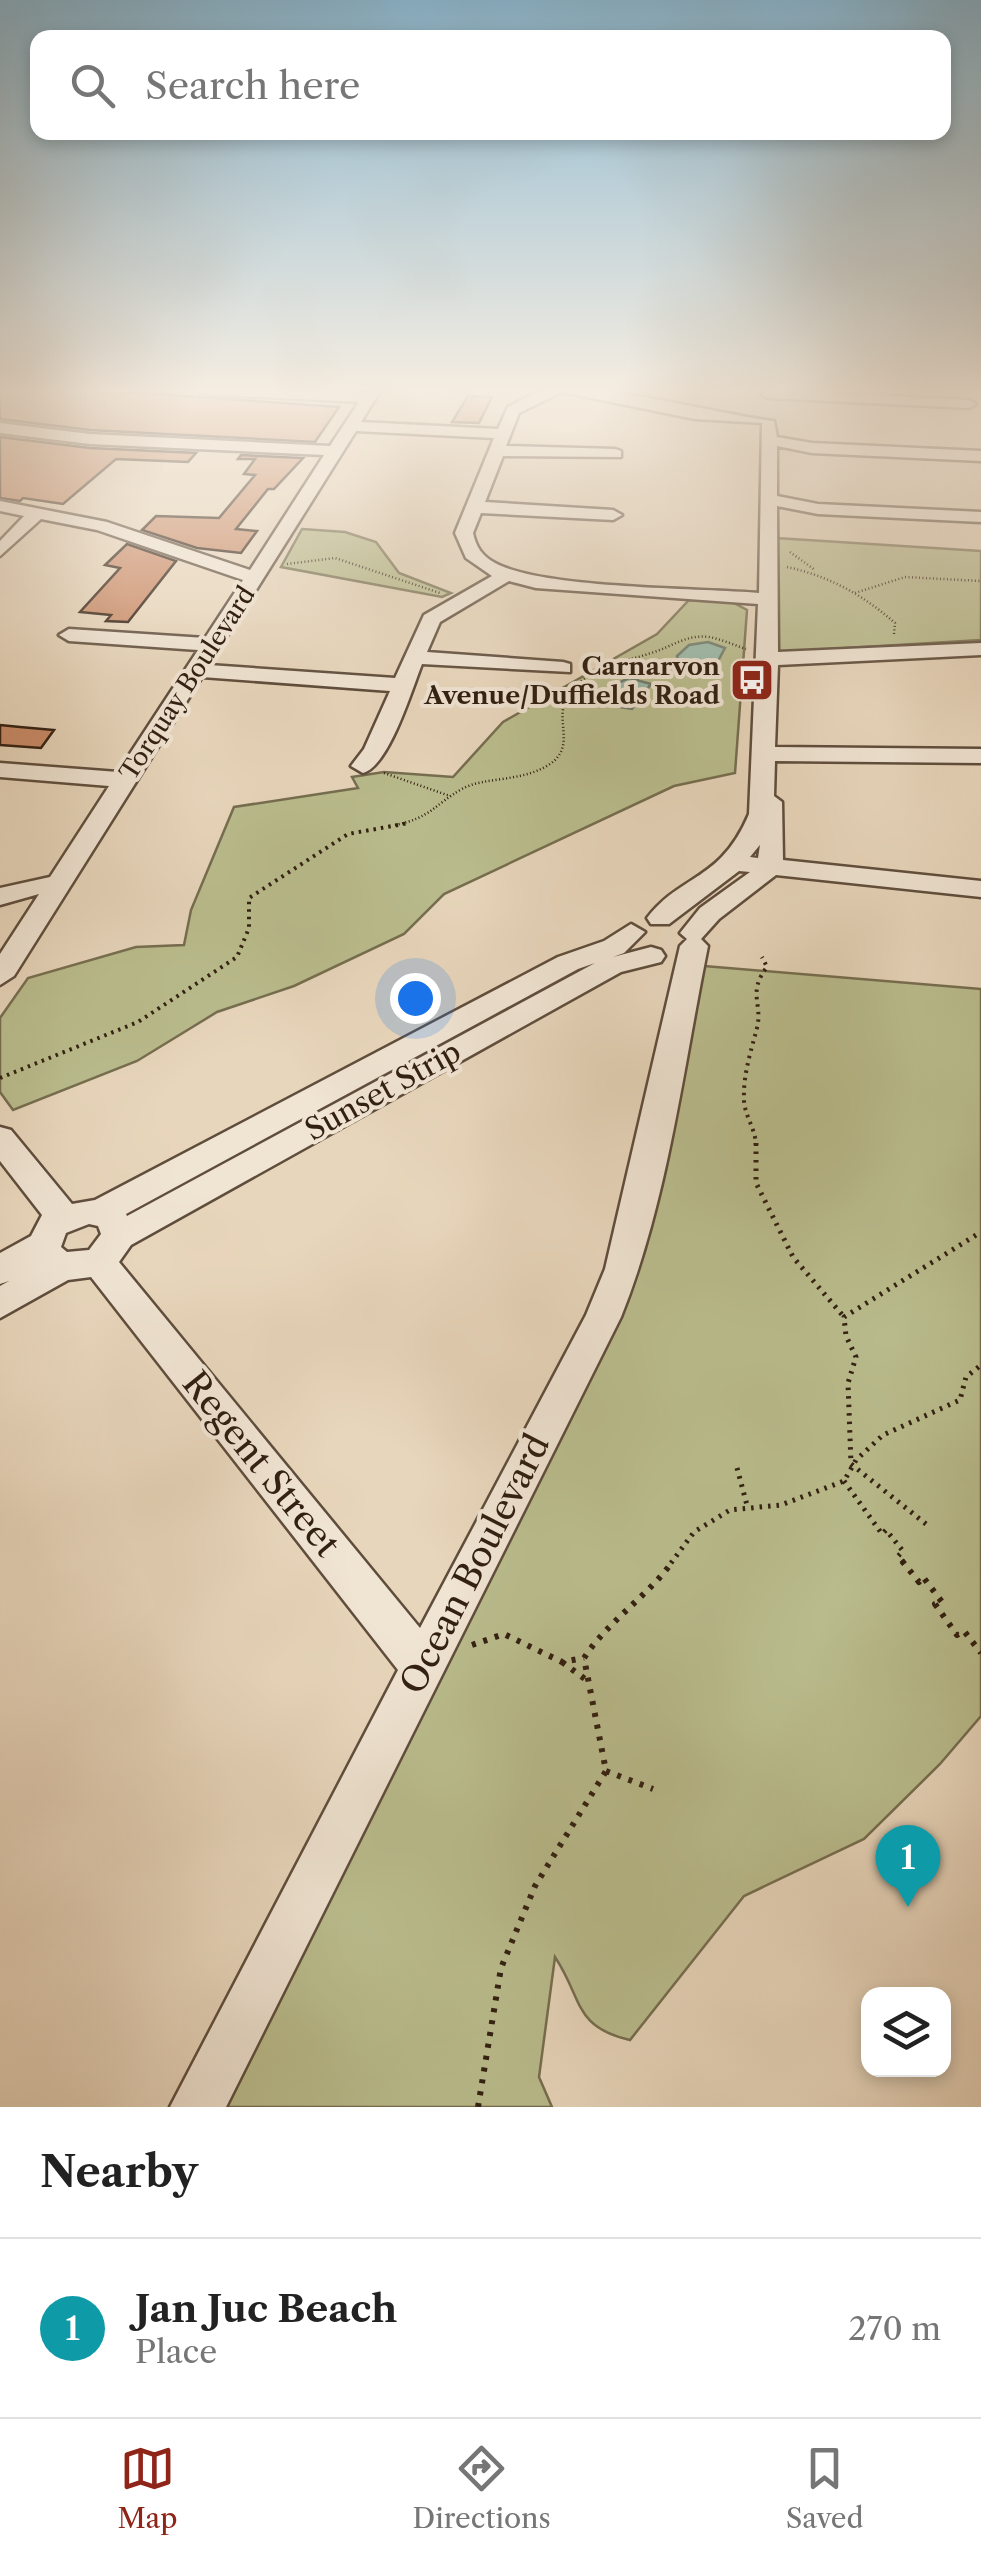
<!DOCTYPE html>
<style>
:root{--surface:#fff;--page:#f6f6f6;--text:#222;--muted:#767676;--line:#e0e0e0;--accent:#8f2418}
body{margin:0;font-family:"Libre Caslon Text",serif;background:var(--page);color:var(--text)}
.controls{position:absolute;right:30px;bottom:30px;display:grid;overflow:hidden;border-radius:20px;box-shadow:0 5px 15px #0003}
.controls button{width:90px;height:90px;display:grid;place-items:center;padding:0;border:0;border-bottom:2px solid var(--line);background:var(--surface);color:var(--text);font:50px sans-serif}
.you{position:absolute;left:415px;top:998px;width:35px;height:35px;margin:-25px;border:8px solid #fff;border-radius:50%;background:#1a73e8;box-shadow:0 0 0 15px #1a73e833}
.badge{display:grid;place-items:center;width:65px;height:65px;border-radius:50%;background:var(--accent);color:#fff;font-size:32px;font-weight:700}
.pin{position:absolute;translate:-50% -82px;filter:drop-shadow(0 2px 5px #0008)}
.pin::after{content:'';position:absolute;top:52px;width:35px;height:30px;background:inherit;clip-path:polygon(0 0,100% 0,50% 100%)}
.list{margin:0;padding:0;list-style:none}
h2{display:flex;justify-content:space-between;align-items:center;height:130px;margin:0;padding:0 40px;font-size:42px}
h2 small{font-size:32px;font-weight:400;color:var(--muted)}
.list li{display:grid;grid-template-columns:65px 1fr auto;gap:30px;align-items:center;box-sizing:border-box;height:180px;padding:0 40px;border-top:2px solid var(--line)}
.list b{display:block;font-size:38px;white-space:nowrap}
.list p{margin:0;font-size:32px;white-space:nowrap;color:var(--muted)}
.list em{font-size:32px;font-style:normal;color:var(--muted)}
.icon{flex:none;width:55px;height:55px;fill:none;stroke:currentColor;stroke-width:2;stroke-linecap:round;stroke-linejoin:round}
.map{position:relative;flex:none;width:981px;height:2107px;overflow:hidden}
.search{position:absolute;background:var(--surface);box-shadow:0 5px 15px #0003;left:30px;right:30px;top:30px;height:110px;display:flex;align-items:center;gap:25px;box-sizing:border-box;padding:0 35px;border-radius:20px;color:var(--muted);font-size:38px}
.sheet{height:310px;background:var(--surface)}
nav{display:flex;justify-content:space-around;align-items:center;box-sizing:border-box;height:140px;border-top:2px solid var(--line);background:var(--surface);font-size:28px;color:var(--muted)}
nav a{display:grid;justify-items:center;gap:5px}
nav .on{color:var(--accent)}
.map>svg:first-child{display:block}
.green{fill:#babd8e;stroke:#766e50;stroke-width:2.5}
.water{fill:#98baab;stroke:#6f7c6d;stroke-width:2.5}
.building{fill:#ca8b68;stroke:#311f11;stroke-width:2.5}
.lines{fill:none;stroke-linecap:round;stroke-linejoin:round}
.minor-casing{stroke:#5f4d3c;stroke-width:5}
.path-far3{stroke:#311f11;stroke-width:2.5;stroke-dasharray:1 2.5;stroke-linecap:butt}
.path-far2{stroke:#311f11;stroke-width:4;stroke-dasharray:2.5 5;stroke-linecap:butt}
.path-far1{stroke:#311f11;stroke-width:5;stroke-dasharray:2.5 6;stroke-linecap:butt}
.path{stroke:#311f11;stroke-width:6;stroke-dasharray:4 8;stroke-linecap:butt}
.minor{fill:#f0e4d3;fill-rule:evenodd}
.labels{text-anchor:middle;stroke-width:8;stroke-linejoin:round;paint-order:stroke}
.far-poi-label{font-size:25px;font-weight:bold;fill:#311f11;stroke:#f0e4d3;text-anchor:end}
.far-street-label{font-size:25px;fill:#311f11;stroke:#f0e4d3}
.street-label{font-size:30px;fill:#311f11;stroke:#f0e4d3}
.near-street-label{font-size:35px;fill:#311f11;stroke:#f0e4d3}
</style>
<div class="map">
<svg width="981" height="2107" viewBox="0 0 981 2107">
<rect width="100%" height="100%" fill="#e8d6bc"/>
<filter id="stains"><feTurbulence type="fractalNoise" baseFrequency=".002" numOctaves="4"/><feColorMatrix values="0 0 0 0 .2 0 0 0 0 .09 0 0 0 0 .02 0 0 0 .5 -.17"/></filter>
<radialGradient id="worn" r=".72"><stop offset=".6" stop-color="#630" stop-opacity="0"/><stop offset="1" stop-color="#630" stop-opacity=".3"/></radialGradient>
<path class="green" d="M302,529L345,532L376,542L399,573L451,593L442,597L281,567Z
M776,538L981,551V640L779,652Z
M689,600L732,602L747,610L735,773L674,786L444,894L404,934L294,986L217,1012L137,1061L13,1110L0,1092V1018L28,978L136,947L184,945L191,910L234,807L358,788L352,777L384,772L453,777L503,722L657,634Z
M692,965L981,989V1716L940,1764L864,1839L744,1896L630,2040C573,2027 583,1999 555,1957L539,2077L552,2107H197L603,1317Z"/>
<path class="water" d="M708,642L725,648L718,661L698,669L678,660L677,656L689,645Z
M629,678L651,684L632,709L601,704L618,683Z"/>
<path class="building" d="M0,390L144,393L339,407L315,442L90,430L0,419Z
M468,396L492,397L479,423L452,422Z
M0,437L90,448L196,453L188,462L116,459L63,504L23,498L20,501L0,498Z
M241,455L303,458L274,489H268L236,529L257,531L241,553L197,548L142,530L156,516L219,518L255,475L244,474L255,459H238Z
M127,544L176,561L128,622L106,621L111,615L80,612L120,568L105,565Z
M0,725L20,727L54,730L41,748L0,745Z"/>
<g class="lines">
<defs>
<path id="minor" d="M197,390L365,393L381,390L361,422L498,429L508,407C519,402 532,393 544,390C589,379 725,416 774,421L777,437L812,443L981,451V461L812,453L777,446V496L818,504L981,512V522L818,514L777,506L778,652L981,643V655L778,665L775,747L981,749V763L775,761L774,796L782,802L783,860L981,881V897L776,875L719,919L701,939L708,946C683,1069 668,1200 621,1317L226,2107H170L398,1670L91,1277L68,1280L0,1318V1286L9,1281L0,1284V1253L31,1236L42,1215L0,1161V1127L11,1130L72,1204L95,1200L558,957L604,941L631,924L645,932L624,953L613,957L651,947L661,950L665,956L661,962L621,972L131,1245L119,1262L420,1628L586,1315L605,1269L680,946L687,939L680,933L700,908L750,872L739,871L669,924H651L647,918C682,873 720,882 749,814L758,604L536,588L509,581L440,622L427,652L563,662L570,664V672L422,664C412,689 389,766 363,773L351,766L364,749L390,691L202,677L14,976L0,985V954L39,894L0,905V888L50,877L109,786L0,777V763L118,772L198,650L69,641L59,635L69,629L205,638L243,580L97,530L41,519L0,556V541L24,516L0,511V501L107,522L250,570L324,455L90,444L0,433V423L90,434L330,446L359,402L204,394ZM562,392L695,419L762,423L759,593C697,588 543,589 495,563C482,556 476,547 473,533L481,513L613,520L622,515L613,510L485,502L503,456L621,457V451L615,449L506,446L519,413ZM356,431L494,438L455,533L466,558L492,576L424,615L395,678L209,665ZM760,845L758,858L750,857L759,846ZM595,963L127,1216L126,1214L578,969ZM89,1224L98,1226L101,1234L89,1250L67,1252L61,1247L66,1233Z
M771,390L969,400L976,404L969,408L768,398L761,394Z"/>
</defs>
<use href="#minor" class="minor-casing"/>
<path class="path-far3" d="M790,552L815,570
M287,564L335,558L440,593
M787,567C829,576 863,595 895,623L894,634
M855,593L905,577L981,581
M384,773L450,796
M395,825C431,818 435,804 462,789C485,776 521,783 550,764C576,746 555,721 566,700C584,667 619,664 651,653C672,647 686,634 709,637C721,639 734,645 746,649"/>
<path class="path-far2" d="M0,1078L138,1022L237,957L249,928V898L348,834L409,823
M756,1146C756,1129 744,1115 744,1099C743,1075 751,1051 757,1028C763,1004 747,993 767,967L762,957"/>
<path class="path-far1" d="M756,1143V1183L793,1257L844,1317
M737,1468L747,1505
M844,1481L882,1534L886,1530L903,1551L898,1556L904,1563
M926,1524L851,1464L848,1383L856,1357L846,1336L844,1317L981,1232
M671,1563L694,1532L730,1510L781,1505L844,1481L856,1460L883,1435L960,1400L966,1377L981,1365"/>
<path class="path" d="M902,1561L919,1582L923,1577L942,1602L935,1604L957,1635L964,1631L981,1653
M472,1645L504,1634L562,1662L584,1658
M562,1662L585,1679
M606,1771L653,1789
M478,2107L501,1968L535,1886L606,1771L584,1658C608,1621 647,1597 673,1561"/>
<use href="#minor" class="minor"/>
</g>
<linearGradient id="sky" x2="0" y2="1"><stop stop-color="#88b6d0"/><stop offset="0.57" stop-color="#f5ede1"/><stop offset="1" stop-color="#f5ede1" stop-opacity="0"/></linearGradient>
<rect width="981" height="685" fill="url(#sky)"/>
<defs>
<symbol id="bus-square" viewBox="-11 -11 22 22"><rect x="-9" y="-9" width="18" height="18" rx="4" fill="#8f2418" stroke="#f0e4d3"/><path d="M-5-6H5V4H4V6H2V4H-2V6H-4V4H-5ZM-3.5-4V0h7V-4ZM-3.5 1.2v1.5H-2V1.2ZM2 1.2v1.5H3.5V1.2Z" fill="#fff"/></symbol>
</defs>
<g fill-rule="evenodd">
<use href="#bus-square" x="727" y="655" width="50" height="50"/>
</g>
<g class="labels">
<g class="far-poi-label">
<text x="720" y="675">Carnarvon<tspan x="720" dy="29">Avenue/Duffields Road</tspan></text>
</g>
<g class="far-street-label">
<text transform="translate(187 683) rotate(-57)" y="9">Torquay Boulevard</text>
</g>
<g class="street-label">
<text transform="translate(383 1091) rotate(-29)" y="10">Sunset Strip</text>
</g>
<g class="near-street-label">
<text transform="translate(261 1464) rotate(51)" y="12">Regent Street</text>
<text transform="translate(475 1564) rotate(-63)" y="12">Ocean Boulevard</text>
</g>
</g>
<rect width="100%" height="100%" filter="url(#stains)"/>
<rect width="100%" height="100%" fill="url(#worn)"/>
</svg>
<div class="controls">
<button><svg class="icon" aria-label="layers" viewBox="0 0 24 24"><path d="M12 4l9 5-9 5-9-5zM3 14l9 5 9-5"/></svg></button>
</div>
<div class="you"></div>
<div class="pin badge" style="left:908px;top:1907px;background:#0f9aa8">1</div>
<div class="search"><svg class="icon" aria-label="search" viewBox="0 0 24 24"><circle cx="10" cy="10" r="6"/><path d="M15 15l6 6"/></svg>Search here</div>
</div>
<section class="sheet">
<h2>Nearby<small></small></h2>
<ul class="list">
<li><span class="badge" style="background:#0f9aa8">1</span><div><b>Jan Juc Beach</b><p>Place</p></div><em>270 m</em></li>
</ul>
</section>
<nav>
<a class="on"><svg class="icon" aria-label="map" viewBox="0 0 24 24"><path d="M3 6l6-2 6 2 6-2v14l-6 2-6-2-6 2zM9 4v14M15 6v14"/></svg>Map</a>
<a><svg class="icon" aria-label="directions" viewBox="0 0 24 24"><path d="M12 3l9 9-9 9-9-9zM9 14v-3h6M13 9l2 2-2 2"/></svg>Directions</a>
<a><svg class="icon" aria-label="saved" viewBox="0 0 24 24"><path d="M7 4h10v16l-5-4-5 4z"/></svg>Saved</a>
</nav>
